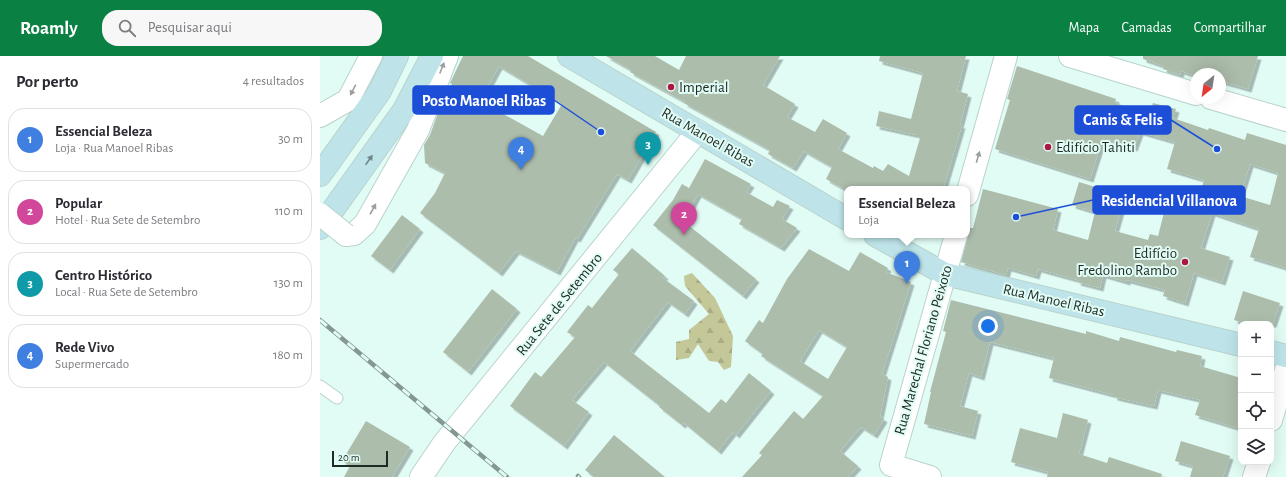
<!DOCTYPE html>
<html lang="pt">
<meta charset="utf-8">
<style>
:root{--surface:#fff;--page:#f7f7f7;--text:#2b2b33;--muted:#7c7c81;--line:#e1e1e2;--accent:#0b8043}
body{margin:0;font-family:"Alegreya Sans",sans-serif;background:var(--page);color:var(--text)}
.controls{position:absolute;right:12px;bottom:12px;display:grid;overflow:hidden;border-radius:8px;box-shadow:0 4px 16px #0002}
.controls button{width:36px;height:36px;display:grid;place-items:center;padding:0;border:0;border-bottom:1px solid var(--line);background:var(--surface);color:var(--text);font:20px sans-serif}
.compass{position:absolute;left:870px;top:12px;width:36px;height:36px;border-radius:50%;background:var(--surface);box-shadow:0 4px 16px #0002;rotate:210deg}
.scale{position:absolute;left:12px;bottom:10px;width:56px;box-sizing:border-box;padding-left:4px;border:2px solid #1f2926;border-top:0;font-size:11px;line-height:14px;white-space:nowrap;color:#1f2926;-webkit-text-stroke:3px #e1fcf4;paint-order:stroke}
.you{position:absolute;left:668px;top:270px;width:14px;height:14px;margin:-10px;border:3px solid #fff;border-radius:50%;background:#1a73e8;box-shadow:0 0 0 6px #1a73e833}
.badge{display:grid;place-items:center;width:26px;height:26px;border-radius:50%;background:var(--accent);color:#fff;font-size:13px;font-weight:700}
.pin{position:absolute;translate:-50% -33px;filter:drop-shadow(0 1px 2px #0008)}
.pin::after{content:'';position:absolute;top:21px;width:14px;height:12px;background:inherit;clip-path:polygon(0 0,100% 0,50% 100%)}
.popup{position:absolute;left:524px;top:130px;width:126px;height:52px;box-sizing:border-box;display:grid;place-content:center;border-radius:8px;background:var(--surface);filter:drop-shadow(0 1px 3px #0005);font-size:13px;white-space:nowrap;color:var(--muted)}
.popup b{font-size:15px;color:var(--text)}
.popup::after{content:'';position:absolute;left:50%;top:100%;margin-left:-8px;border:8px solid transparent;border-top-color:var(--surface)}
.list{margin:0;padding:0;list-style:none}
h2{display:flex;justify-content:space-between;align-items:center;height:52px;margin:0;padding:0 16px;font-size:17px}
h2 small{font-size:13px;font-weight:400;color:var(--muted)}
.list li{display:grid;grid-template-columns:26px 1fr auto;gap:12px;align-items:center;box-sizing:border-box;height:64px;margin:0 8px 8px;padding:0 8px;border:1px solid var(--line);border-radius:16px}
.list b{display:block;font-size:15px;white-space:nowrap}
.list p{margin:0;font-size:13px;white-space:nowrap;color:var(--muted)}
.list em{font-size:13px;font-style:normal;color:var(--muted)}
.icon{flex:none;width:22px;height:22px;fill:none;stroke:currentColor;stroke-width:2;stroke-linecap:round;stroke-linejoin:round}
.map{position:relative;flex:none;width:966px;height:421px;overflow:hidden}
header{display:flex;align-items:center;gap:24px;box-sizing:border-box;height:56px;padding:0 20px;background:var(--accent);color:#fff}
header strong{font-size:19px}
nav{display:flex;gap:22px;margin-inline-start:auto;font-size:14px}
.search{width:280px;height:36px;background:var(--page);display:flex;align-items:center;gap:10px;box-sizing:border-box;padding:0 14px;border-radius:16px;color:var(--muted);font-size:15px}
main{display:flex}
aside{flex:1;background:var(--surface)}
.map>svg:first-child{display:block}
.forest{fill:url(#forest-firs)}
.building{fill:#adbdac;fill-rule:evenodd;filter:url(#shadow)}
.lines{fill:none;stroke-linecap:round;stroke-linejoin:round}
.lane-casing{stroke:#b9d3cc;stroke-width:13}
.street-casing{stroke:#b9d3cc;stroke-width:24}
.secondary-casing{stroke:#b9d3cc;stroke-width:24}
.lane{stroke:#fff;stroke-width:11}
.street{stroke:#fff;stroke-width:22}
.secondary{stroke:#bee4e9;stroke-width:22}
.rail-casing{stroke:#849792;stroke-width:4.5}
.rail{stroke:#e1fcf4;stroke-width:3;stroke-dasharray:9;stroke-linecap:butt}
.street-bridge-casing{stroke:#b9d3cc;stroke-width:24;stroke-linecap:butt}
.street-bridge{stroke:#fff;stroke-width:22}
.oneway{fill:#9a9f9d}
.oneway2{fill:#6e8688}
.poi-dot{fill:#ac1742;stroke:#e1fcf4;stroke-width:1.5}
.labels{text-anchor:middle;stroke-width:4;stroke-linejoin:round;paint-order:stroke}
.poi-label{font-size:15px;fill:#1f2926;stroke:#e1fcf4;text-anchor:start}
.street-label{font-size:15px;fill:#1f2926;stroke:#e1fcf4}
.leader{fill:none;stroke:#1d4ed8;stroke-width:1.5}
.callout-dot{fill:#1d4ed8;stroke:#e1fcf4;stroke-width:1.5}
.callout{fill:#1d4ed8;stroke:#1d4ed8;stroke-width:1.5}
.callout-label{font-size:16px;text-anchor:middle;font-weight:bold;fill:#fff}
</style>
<header>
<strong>Roamly</strong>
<div class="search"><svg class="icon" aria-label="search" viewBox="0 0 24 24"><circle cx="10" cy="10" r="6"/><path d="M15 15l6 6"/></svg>Pesquisar aqui</div>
<nav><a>Mapa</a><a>Camadas</a><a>Compartilhar</a></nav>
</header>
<main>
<aside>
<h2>Por perto<small>4 resultados</small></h2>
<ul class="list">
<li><span class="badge" style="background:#3f7fe0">1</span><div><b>Essencial Beleza</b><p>Loja · Rua Manoel Ribas</p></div><em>30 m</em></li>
<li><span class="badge" style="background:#d1479c">2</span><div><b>Popular</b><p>Hotel · Rua Sete de Setembro</p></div><em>110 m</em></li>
<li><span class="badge" style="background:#0f9aa8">3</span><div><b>Centro Histórico</b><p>Local · Rua Sete de Setembro</p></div><em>130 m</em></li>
<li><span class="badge" style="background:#3f7fe0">4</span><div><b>Rede Vivo</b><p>Supermercado</p></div><em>180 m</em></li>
</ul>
</aside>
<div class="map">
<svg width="966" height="421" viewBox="0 0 966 421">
<defs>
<pattern id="forest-firs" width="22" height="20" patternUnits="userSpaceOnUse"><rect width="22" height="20" fill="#c4c798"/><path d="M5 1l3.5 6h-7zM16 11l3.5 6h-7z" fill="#a8ab83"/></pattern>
<filter id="shadow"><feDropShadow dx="3.5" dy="3.5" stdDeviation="0" flood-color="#0004"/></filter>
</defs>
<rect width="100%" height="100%" fill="#e1fcf4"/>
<path class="forest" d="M372,217L395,242L413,280L411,311L404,314L398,306L389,305L378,288L369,302L356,304V286L369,283V274L389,258L365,230L364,220Z"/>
<path class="building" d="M143,0H208L336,76L308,124L297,118L257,183L255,182L237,216L196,195L179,217L100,157L115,137L125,117L105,107L104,89L110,79L122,46L132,28L130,27ZM179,10L242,48L223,80L160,45Z
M286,0H335L359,14L366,0H460L443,29L475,48L467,61L495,76L503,63L527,77L518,93L553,112L554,110L563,115L568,108L589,120L600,82L597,81V79L556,70L559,55L591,63L603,17L559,5L560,0H646L637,35L648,38L640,69H642L623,133H524L506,123L512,111L484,95L473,112L448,98L450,94L364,47L365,46L310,16L311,14Z
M823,0H938L928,33L900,25V18H876V20L861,15L860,19L843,13L844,10L823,3Z
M697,10L796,43L795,47L830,58L833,47L856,53L853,62L888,74L889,72L925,84L927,77L966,89V212L930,201L939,173L892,157L881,192L910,201L902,226L874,217L865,247L843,240L845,234L807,224V226L783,219L780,232L757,226L758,224L718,213L716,220L688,212L686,219L641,206L650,172H653L663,133L738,153L733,174L768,184L775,156L752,149L759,126L805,140L795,175L828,184L830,178L838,180L847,145L876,153L884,124L847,113L855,86L820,76L814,92L783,82L770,123L675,93L690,44L687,43ZM930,108L958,117L950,149L920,140Z
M385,103L431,128L426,136L453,151L457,144L470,150L462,163L477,172L461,192L419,168L422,163L378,138L363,165L436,223L423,240L333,169L353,144L362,128L369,132Z
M82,159L100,173L70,214L51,200Z
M312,192L345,220L343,222L374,245L365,258L348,246L310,295L389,357L401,343L406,347L429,317L451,335L416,379L413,376L398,395L364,367L362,369L339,351L340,350L284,306L252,344L269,356L244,390L190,350L215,316L221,321L255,281L247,276L268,249L272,252L299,218L293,214Z
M489,193L529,215L540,196L568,212L566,216L591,226L562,318L568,321L560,360L564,363L554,379L541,371L520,395L538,410L528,421H422L442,399L439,397L474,355L483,363L503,340L441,300L443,298L425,285L439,264L443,267L467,223ZM499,274L527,291L508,323L480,305Z
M172,233L197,253L148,316L123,296Z
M923,235L960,247L953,268H926L914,264Z
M631,244L766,278V275L799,285L800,281L856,296L857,294L882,300L880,310L921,322V373L875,359L880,344L838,334L834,350L794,341V339L729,322L734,302L670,286L661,321L649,317L640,350L658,355L652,380L604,368L611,336H610L626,276L623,275Z
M743,357L768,364L759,398L787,407L789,401L842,418L841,421H727L728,416L691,406L700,372L737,382Z
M46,365L90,391L72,421H24L30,410L22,405Z
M294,379L345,421H274L265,414Z
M861,385L910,400L903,421H870L873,410L855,405Z"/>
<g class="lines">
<defs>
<path id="lane" d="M0,330L17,342"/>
<path id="street" d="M750,0L876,38
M891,42L966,64
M0,60L28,44L51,0
M647,139L686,0
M26,179L34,178L45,168L98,74L127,0
M951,364L966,314
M101,421L124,387L378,75
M610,421L571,409L636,179
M934,421L939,406"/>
<path id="secondary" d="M249,0L527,163
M0,119L60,35L77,0
M0,172L84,54L112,0
M555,179L625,218L921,289
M951,296L966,300"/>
</defs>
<use href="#lane" class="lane-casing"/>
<use href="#street" class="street-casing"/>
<use href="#secondary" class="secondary-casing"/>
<use href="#lane" class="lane"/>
<use href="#street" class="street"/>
<use href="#secondary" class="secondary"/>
<defs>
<path id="rail" d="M0,264L187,421
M258,420L259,421"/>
</defs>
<use href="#rail" class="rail-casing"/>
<use href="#rail" class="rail"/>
<defs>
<path id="street-bridge" d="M0,158L26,179"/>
</defs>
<use href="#street-bridge" class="street-bridge-casing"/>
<use href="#street-bridge" class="street-bridge"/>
</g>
<defs><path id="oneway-solid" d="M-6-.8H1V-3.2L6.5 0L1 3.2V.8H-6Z"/></defs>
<g class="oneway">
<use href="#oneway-solid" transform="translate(122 12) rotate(-68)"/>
<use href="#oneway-solid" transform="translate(33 34) rotate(118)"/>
<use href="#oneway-solid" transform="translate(658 101) rotate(-74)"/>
<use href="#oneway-solid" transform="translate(53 153) rotate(-61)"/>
</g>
<use class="oneway2" href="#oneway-solid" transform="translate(49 104) rotate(-55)"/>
<g class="poi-dot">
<circle cx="351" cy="31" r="4"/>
<circle cx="728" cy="91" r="4"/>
<circle cx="865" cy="206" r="4"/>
</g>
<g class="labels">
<g class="poi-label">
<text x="359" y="36">Imperial</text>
<text x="736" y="96">Edifício Tahiti</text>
<text x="857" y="202" text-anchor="end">Edifício<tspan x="857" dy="17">Fredolino Rambo</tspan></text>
</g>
<g class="street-label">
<text transform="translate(388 81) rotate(30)" y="5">Rua Manoel Ribas</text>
<text transform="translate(734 244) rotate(13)" y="5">Rua Manoel Ribas</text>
<text transform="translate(239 248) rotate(-51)" y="5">Rua Sete de Setembro</text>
<text transform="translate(603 294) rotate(-74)" y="5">Rua Marechal Floriano Peixoto</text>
</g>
</g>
<path class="leader" d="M281 76L234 44M897 93L851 64M696 161L773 144"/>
<g class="callout-dot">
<circle cx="281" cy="76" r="4"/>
<circle cx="897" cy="93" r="4"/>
<circle cx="696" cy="161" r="4"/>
</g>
<g class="callout">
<rect x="93" y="30" width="141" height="28" rx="4"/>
<rect x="755" y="50" width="96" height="28" rx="4"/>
<rect x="773" y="130" width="152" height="28" rx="4"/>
</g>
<g class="callout-label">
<text x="164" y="50">Posto Manoel Ribas</text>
<text x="803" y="69">Canis &amp; Felis</text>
<text x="849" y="150">Residencial Villanova</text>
</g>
</svg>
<div class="controls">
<button>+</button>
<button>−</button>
<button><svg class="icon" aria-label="locate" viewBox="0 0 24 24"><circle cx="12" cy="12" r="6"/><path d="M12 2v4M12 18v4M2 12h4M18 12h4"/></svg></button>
<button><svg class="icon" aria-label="layers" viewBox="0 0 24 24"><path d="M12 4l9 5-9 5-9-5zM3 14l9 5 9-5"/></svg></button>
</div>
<svg class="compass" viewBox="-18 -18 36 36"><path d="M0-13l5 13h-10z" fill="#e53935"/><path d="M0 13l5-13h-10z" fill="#7c7c81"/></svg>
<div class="scale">20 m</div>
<div class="you"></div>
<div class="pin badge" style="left:587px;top:228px;background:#3f7fe0">1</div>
<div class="popup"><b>Essencial Beleza</b>Loja</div>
<div class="pin badge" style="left:364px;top:179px;background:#d1479c">2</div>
<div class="pin badge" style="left:328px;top:109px;background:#0f9aa8">3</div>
<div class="pin badge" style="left:201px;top:114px;background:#3f7fe0">4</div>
</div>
</main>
